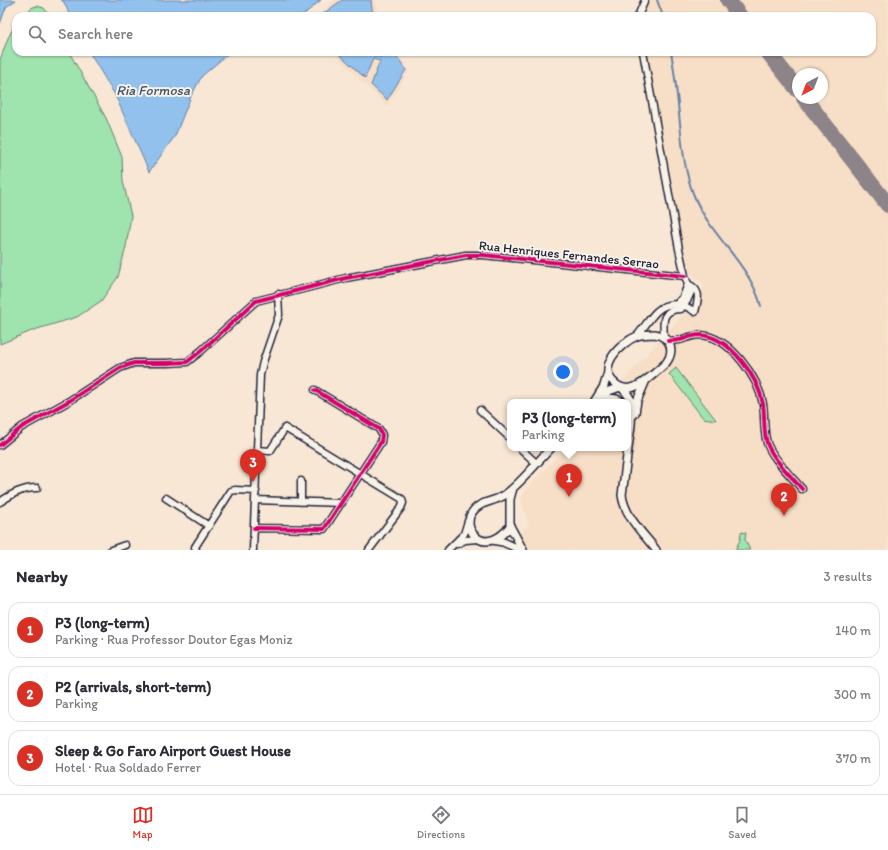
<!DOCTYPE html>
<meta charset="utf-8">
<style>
:root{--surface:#fff;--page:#f2f2f3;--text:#2b2b33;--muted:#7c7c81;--line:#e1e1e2;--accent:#d93025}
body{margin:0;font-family:Itim,sans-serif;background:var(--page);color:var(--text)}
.compass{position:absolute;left:792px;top:68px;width:36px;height:36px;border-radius:50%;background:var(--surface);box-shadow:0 1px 3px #0004;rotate:222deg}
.you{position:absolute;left:563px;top:372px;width:14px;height:14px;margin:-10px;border:3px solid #fff;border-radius:50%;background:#1a73e8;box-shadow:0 0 0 6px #1a73e833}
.badge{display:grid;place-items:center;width:26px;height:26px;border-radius:50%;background:var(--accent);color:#fff;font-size:13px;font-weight:700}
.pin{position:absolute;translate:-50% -33px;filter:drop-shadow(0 1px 2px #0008)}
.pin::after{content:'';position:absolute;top:21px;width:14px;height:12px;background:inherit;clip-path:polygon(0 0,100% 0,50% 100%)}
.popup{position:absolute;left:507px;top:399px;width:124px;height:52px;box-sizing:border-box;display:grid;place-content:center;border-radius:8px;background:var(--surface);filter:drop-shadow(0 1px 3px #0005);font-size:13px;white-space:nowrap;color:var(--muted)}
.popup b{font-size:15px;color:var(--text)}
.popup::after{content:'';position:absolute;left:50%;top:100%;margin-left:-8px;border:8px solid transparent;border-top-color:var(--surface)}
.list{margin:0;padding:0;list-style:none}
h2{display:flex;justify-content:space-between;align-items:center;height:52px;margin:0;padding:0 16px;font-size:17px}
h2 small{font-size:13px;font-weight:400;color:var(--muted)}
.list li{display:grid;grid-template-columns:26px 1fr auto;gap:12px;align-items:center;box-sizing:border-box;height:56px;margin:0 8px 8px;padding:0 8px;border:1px solid var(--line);border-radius:12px}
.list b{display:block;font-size:15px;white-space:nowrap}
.list p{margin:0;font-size:13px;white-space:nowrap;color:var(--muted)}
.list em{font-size:13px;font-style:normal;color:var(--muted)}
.icon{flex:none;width:22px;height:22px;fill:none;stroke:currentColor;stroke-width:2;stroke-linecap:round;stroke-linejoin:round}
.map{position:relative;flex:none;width:888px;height:550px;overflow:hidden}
.search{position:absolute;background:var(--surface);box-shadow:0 1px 3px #0004;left:12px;right:12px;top:12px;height:44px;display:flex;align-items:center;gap:10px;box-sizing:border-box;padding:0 14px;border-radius:12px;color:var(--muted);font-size:15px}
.sheet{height:244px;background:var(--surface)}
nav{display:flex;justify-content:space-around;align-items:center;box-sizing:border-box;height:56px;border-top:1px solid var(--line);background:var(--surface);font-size:11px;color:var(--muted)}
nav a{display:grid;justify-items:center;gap:2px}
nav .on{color:var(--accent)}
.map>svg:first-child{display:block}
.built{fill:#f7dec6;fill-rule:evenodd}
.green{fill:#9fe3ae;stroke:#608274}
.water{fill:#92c1ed;stroke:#6581a6}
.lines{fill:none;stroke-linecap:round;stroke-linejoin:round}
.stream{stroke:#6581a6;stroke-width:2}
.taxiway{stroke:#8c8488;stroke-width:16}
.minor-casing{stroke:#22223b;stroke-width:9}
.tertiary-casing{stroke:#22223b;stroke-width:10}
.minor{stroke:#f7f3e8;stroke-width:6}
.tertiary{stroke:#f7f3e8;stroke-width:7}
.cycleway-casing{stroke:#f7f3e8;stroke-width:6}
.cycleway{stroke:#d6006c;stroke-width:4}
.labels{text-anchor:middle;stroke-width:4;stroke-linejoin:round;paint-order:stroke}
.street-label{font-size:13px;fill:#22223b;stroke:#f7f3e8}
.water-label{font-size:14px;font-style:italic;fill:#445270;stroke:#f7f3e8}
</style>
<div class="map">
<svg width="888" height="550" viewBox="0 0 888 550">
<rect width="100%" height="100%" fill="#f7e7d4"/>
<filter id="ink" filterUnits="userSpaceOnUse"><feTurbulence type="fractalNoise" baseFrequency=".025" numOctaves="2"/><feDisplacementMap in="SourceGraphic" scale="8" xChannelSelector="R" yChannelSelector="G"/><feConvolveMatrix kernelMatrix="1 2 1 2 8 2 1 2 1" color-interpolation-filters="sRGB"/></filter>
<g filter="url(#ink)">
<path class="built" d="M335,0H375L380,16H316Z
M647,0H888V550H507L505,547L529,525L521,499L526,490L565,448H628V402H604L700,296V292L705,285L689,272L681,249L645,52H872V16H642ZM798,74H822V98H798Z
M333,52H397L409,71L387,106Z"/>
<path class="green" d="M37,6L44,8L49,16H22L33,7Z
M16,23V52H69L106,118L122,157L123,181L131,216L126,247L118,277L101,301L77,317L34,330L0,344V60L8,38Z
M676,368L716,420L703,418L669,374Z
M741,532L746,533L745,540L750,550H735L740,540Z"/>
<path class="water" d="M0,0H16L6,7L0,24Z
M61,0H321L302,16H70L64,2Z
M342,0H371L373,16H320Z
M89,52H230L202,76L191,96L175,136L149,172L115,95Z
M337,52H375L374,56L381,57L382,52H394L406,70L387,100L371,85L380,61L373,59L365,78Z"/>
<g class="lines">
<path class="stream" d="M657,0L663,16
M671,52C676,79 678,106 681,133C683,155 686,178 695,198C712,238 750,264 761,306"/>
<path class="taxiway" d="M728,0L740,16
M768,52L798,90
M804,98L888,205"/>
<defs>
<path id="minor" d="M638,16L645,0
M643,52L679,249L685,276L691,292L687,301L681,309C661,309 663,322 664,337
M677,304L683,297L688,284
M637,336C643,329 651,316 657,311C668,301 684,303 695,312C698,299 702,291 688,284
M668,341C673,340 679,341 683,339C689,337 694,335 701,335C730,337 758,377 763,404C765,417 763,430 767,443C771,457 792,477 802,489
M480,410L510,438
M0,445L22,427L69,401L120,368L134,363H167L187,362L201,351L256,301L346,278L466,255H483L685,276
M520,448L536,463
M258,450L270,451L285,428L402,499L403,503L401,508L369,550
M166,498L209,526
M255,500L342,503
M0,502C12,494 22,488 37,488
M301,502V481
M254,528L324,529L381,442L382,435L379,429L315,390
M457,544L465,540L478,539
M111,550L125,545
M196,550L195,547L231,491L235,490L256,491
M253,550L260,375L263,362L279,315L278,294
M448,550L464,534L468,521"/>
<path id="tertiary" d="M655,334C671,337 675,351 666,363C657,371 642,386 631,388C626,389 621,388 617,385C594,369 620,343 637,336C643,334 649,334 655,334Z
M622,388L628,395L631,400L632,406L631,425L622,495C625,517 643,533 656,550
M598,399L609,391L620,387
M594,402L604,386L608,372
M601,402C608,398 615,397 622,402
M635,413L637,401L646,380
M513,488L510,499V526C502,537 486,548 474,535C471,532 470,529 469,525C469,521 469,519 470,516C477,501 491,503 503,496C520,485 536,463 551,448
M510,526L523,550
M492,540L503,542L521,550"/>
</defs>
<use href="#minor" class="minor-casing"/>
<use href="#tertiary" class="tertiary-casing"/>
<use href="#minor" class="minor"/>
<use href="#tertiary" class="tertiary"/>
<defs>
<path id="cycleway" d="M668,341C673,340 679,341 683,339C689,337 694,335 701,335C730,337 758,377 763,404C765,417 763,430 767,443C771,457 792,477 802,489
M0,445L22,427L69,401L120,368L134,363H167L187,362L201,351L256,301L346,278L466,255H483L685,276
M254,528L324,529L381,442L382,435L379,429L315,390"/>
</defs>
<use href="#cycleway" class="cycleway-casing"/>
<use href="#cycleway" class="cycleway"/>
</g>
</g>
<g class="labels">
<g class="street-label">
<text transform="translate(569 254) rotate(6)" y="5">Rua Henriques Fernandes Serrao</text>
</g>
<g class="water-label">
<text x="153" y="95">Ria Formosa</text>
</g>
</g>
</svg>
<svg class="compass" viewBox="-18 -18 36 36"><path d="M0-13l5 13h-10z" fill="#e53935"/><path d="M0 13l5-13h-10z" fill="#7c7c81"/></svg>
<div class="you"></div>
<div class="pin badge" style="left:569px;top:497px">1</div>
<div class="popup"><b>P3 (long-term)</b>Parking</div>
<div class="pin badge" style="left:784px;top:516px">2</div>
<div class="pin badge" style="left:253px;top:482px">3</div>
<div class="search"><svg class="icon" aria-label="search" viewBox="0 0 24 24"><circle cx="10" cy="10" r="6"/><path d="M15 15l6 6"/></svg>Search here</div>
</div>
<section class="sheet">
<h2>Nearby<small>3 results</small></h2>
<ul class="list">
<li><span class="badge">1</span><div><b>P3 (long-term)</b><p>Parking · Rua Professor Doutor Egas Moniz</p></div><em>140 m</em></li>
<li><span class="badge">2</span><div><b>P2 (arrivals, short-term)</b><p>Parking</p></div><em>300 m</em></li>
<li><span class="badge">3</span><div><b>Sleep &amp; Go Faro Airport Guest House</b><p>Hotel · Rua Soldado Ferrer</p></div><em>370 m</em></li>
</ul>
</section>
<nav>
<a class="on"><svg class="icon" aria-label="map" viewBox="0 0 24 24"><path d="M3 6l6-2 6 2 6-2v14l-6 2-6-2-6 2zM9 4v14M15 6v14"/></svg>Map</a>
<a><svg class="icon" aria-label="directions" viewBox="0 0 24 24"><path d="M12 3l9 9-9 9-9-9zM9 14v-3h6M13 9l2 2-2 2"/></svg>Directions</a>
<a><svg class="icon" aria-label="saved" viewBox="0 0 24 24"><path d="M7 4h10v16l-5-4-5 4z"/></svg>Saved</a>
</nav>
